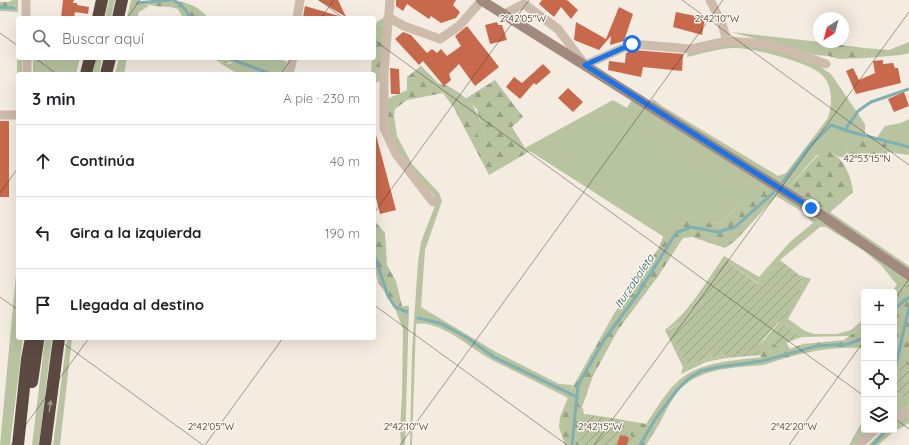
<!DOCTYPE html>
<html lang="es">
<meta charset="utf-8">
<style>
:root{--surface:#fff;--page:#f6f6f6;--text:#202124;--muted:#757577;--line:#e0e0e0}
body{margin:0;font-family:Quicksand,sans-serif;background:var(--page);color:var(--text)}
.controls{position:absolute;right:12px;bottom:12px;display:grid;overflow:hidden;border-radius:4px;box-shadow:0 4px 16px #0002}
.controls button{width:36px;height:36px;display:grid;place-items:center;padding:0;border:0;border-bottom:1px solid var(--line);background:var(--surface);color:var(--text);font:20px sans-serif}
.compass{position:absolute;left:813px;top:12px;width:36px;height:36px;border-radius:50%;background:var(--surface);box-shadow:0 4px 16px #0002;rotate:216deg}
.stop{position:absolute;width:12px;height:12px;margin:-9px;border:3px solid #1a73e8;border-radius:50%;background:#fff}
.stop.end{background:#1a73e8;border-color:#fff;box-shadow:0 1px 4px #0008}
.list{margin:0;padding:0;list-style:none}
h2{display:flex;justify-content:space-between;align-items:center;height:52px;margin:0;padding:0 16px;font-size:17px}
h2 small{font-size:13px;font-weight:400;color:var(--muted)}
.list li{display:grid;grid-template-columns:26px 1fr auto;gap:12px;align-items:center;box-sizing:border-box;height:72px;padding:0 16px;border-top:1px solid var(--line)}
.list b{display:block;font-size:15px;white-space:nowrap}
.list em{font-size:13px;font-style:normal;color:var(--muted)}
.icon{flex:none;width:22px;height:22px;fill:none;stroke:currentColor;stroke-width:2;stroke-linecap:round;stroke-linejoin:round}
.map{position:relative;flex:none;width:909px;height:445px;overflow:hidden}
.search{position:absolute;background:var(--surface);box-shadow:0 4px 16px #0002;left:16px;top:16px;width:360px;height:44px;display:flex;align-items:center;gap:10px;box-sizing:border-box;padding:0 14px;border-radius:4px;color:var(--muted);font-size:15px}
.panel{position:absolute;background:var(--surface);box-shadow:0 4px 16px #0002;left:16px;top:72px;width:360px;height:268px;border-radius:4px}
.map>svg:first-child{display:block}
.grass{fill:#b8c4a0}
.forest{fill:url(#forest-firs)}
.garden{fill:url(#garden-furrows)}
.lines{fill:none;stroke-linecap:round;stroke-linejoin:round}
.stream{stroke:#7fb0b2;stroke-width:3}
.building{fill:#c8694b}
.street{stroke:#cdbbac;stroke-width:9}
.secondary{stroke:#a18a7d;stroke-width:10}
.highway{stroke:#5c4a42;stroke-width:12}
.oneway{fill:#9c8e87}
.route{stroke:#1a73e8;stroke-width:5}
.ticks{fill:none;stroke:#3b302b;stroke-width:1;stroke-opacity:0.45}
.labels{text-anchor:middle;stroke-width:3;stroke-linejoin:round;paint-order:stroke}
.water-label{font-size:11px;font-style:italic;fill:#1f5a5e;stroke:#fbf5ee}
.ticks-label{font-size:10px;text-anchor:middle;fill:#3b302b;stroke:#fbf5ee;stroke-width:3;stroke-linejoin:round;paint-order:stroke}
</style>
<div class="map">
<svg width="909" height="445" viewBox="0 0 909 445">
<defs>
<pattern id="forest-firs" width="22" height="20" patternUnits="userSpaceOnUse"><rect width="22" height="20" fill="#b8c4a0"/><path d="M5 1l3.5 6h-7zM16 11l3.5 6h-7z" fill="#97a083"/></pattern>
<pattern id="garden-furrows" width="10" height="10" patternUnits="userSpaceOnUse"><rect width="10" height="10" fill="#b8c4a0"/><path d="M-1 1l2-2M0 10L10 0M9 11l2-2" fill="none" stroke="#97a083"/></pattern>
</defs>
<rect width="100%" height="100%" fill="#f4ebe1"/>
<path class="grass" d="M109,0H115L111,18H105Z
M131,0H138L149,6L139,12L137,18H127Z
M385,17L384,36L374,34L377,22Z
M18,32V58H22V74H18V109H16Z
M731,32L828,43V56L815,55Z
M909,42V53L901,55L866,58L864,48L889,50Z
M729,44L768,48L816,64L831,74L865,124V139L855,136L845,146L849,157H840L829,151L817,155L787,189L651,102L653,99L662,106L778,176L786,173L828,118C832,104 833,89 824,77C814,63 753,48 735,48C719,48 702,54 687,57L688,52Z
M33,58H80L76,74H33Z
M96,58H102L99,74H93Z
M119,58H127L124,74H115Z
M235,58H279L287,62L284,74H238L218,62L230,64L236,60Z
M448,86C475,101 479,113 486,141H482L458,107L454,108L443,93Z
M613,100L627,108L632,100L770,185L760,187L720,223L714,224L671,219L664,237L525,148Z
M909,119V155L888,152L886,141L875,140L885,126L901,123Z
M397,136L412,164L439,193L442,201L425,250L421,307L496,352L559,384L573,385L568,398C542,384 516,372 490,359C470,348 440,320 416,324L412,445H410L412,350L418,262L421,242L436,203L434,195L415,175L391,140Z
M780,192L909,279V285L898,289V304L894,306V292H891L897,285L881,265L864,251L826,227H820L780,260L759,284L725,260L683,321L668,330L688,366L705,359L725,355L726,358L706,362L681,374L683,367L665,330C690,311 706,282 724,256L759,277L790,242L813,223L801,211L776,196Z
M830,212L909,266V270L828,214Z
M18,253V338H23L10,445H0Z
M799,275L811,279L788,319L805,331L814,334H837L851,330L864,319L860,328L849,336L802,337L786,325L780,327L771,343L765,339L779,322L803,284Z
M394,306H409L405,445H401L400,428L402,395L403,329Z
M45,338H52L39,445H32Z
M67,338H72L60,445H53Z
M762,357L764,365C734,368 697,367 676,394C669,403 664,416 658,426L646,424C655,411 664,395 675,384C697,361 732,361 762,357Z
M895,364L900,367L894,389V366Z
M894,390L902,398L909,396V406L894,414Z
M909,415V423L892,433L878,445H868L884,430H894V423Z
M864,418V430H868L867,433L856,445H849Z"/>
<path class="forest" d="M13,0H18V12L0,11V2H8Z
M153,0C175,0 194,0 208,18H183L178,9C166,5 154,8 143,3Z
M374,34L384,36L383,79L374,84V74H371L372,58H374Z
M828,43L864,48L866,58L840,59L828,56Z
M211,58H235L236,60C227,65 220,63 211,58Z
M421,66L438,83L448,86L443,93L407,100L395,109L394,115L397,136L391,140L386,124L387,99L407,90V77Z
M495,80L523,117L512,127L525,148L530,151L489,175L454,108L458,106L482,141H486L477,109L465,99Z
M855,136L886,141L888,152L885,156L849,157L845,146L848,140Z
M823,150C841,151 852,176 853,192L828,214L787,189Z
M770,185L780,192L735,241L725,248L692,237L683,238L659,275L618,330L593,376L582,407C588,420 579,431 580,445H565L559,427L560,417L571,390L615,312L658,249L671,219L688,217L714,224L720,223L760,187Z
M374,220L385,233L387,265L396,281L402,306H394L378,282L374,267Z
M909,285V366L904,364L900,367L894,364V306L898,304V289Z
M864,320V348C829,346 797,353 764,365L757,346L765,339L777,346L786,342L790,349L803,344L844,340L860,328Z
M618,419L658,426L646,445H632L633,442L618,427Z"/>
<path class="garden" d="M725,260L758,284L780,260L799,275L803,284L784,320L778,322L758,346L761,355L726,358L725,355L705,359L688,366L668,331L683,321Z
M786,325L802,337L777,346L771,343L780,327Z
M904,364L909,366V396L902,398L894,389L900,367Z
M585,414L618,419V427L630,433L633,443L632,445H580L579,438Z"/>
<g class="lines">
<path class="stream" d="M174,0L184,8L191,18
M137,3L171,0
M0,7L14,8
M228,58L271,74
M845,130L858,111L871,102L909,89
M783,182L810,146L831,125L851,132L909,147
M374,254L388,296L395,307L407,312
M894,309L909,297
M418,318L440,323L466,337L494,357L577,397
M894,374L909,307
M572,445L578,385L604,340L637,295L676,233L691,227L718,232L735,227L774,192
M640,445L656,418L677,390L688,379L701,371L719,367L762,361L817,346L848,344L864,338
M873,445L886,430"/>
</g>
<path class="building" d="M63,0H74L73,3H77V5L89,7L88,14L75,12L74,18H61Z
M318,0H338L346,17Z
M396,0H456L453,5L460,12L456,18L441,23L431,16L429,19L407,4L403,11L396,6Z
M542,0H567L578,10L571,19L561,7L554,17L539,4Z
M305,6L339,16V18L303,17Z
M619,7L633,14L624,41L610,45L611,36L599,50L574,40L576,22L606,39Z
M676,12L705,18L702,35L673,27Z
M497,22L498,25H502L507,40L490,44L485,25Z
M467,26L499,67L475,86L459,64L449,74L451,80L444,86L423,61L419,65L395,39L403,32L411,35L427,53L432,49L437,53L441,49L447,56L461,46L455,36Z
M633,50L683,54L682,71L643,67L641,77L608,70L609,61L625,63L626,53Z
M883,60V64L893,63L895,68H898L901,83L856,94L846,71L853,68L859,80L875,73L873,61Z
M543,64L551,72L536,85L534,83L520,99L506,87L514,77L522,83Z
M390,68L399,69L400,94H391Z
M568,88L583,102L573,112L558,98Z
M904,92L909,106L894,112L888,99Z
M0,121H9V197H0Z
M374,135H376L396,210L380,214L374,190Z
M620,435L629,437L627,445H617Z"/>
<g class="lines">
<path class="street" d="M26,0V18
M390,0L384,73V128L396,154L433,202
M710,0L722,24L727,41
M504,14L524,4L558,29L585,65L632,44L691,49L727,41L769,44L826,64
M388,17L404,26L440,39L459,26L482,0
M297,18L300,0
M27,58V74
M289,74L293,58
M0,115H18
M894,418L909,411
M859,445L875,430"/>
<path class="secondary" d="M481,0L811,208L909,275"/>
<path class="highway" d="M98,18L102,0
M118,18L122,0
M86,74L90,58
M106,74L110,58
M32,382L38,341
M18,445L27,359L31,338
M45,445L59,338"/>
</g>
<defs><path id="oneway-solid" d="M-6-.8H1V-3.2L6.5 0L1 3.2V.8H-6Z"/></defs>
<use class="oneway" href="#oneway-solid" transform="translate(50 406) rotate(-82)"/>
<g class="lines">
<path class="route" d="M632,44L585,65L811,208"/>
</g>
<path class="ticks" d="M319,0L343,18M682,0L909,165M127,18L140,0M321,18L334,0M0,33L18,46M374,40L864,396M35,58L57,74M86,74L98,58M281,74L292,58M0,193L18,168M374,213L529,0M0,297L18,310M894,300L909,279M374,305L567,445M56,338L203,445M894,418L909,429M11,445L89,338M205,445L283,338M400,445L723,0M594,445L909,12M789,445L864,341"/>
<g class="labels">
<g class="water-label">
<text transform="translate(634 281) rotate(-56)" y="4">Iturzabaleta</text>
</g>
</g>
<g class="ticks-label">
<text x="523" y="22">2°42'05"W</text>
<text x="717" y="22">2°42'10"W</text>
<text x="867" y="162">42°53'15"N</text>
<text x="211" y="430">2°42'05"W</text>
<text x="406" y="430">2°42'10"W</text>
<text x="600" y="430">2°42'15"W</text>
<text x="794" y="430">2°42'20"W</text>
</g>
</svg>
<div class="controls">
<button>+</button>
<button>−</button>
<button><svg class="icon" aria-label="locate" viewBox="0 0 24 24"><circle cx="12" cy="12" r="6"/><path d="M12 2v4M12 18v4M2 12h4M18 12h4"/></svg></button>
<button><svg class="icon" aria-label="layers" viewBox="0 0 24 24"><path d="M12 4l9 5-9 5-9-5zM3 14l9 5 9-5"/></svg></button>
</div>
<svg class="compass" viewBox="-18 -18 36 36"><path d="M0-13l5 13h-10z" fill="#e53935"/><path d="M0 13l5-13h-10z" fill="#757577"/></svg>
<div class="stop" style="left:632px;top:44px"></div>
<div class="stop end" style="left:811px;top:208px"></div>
<div class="search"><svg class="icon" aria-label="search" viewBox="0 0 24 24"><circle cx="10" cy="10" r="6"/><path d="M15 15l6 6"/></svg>Buscar aquí</div>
<section class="panel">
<h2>3 min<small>A pie · 230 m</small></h2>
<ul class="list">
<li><svg class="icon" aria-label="ahead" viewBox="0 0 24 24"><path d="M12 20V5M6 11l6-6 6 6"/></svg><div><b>Continúa</b></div><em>40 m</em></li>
<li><svg class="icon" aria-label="left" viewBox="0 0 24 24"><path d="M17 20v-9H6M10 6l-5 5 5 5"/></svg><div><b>Gira a la izquierda</b></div><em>190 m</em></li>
<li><svg class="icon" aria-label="arrive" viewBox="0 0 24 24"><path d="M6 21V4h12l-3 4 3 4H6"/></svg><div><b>Llegada al destino</b></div></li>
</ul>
</section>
</div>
